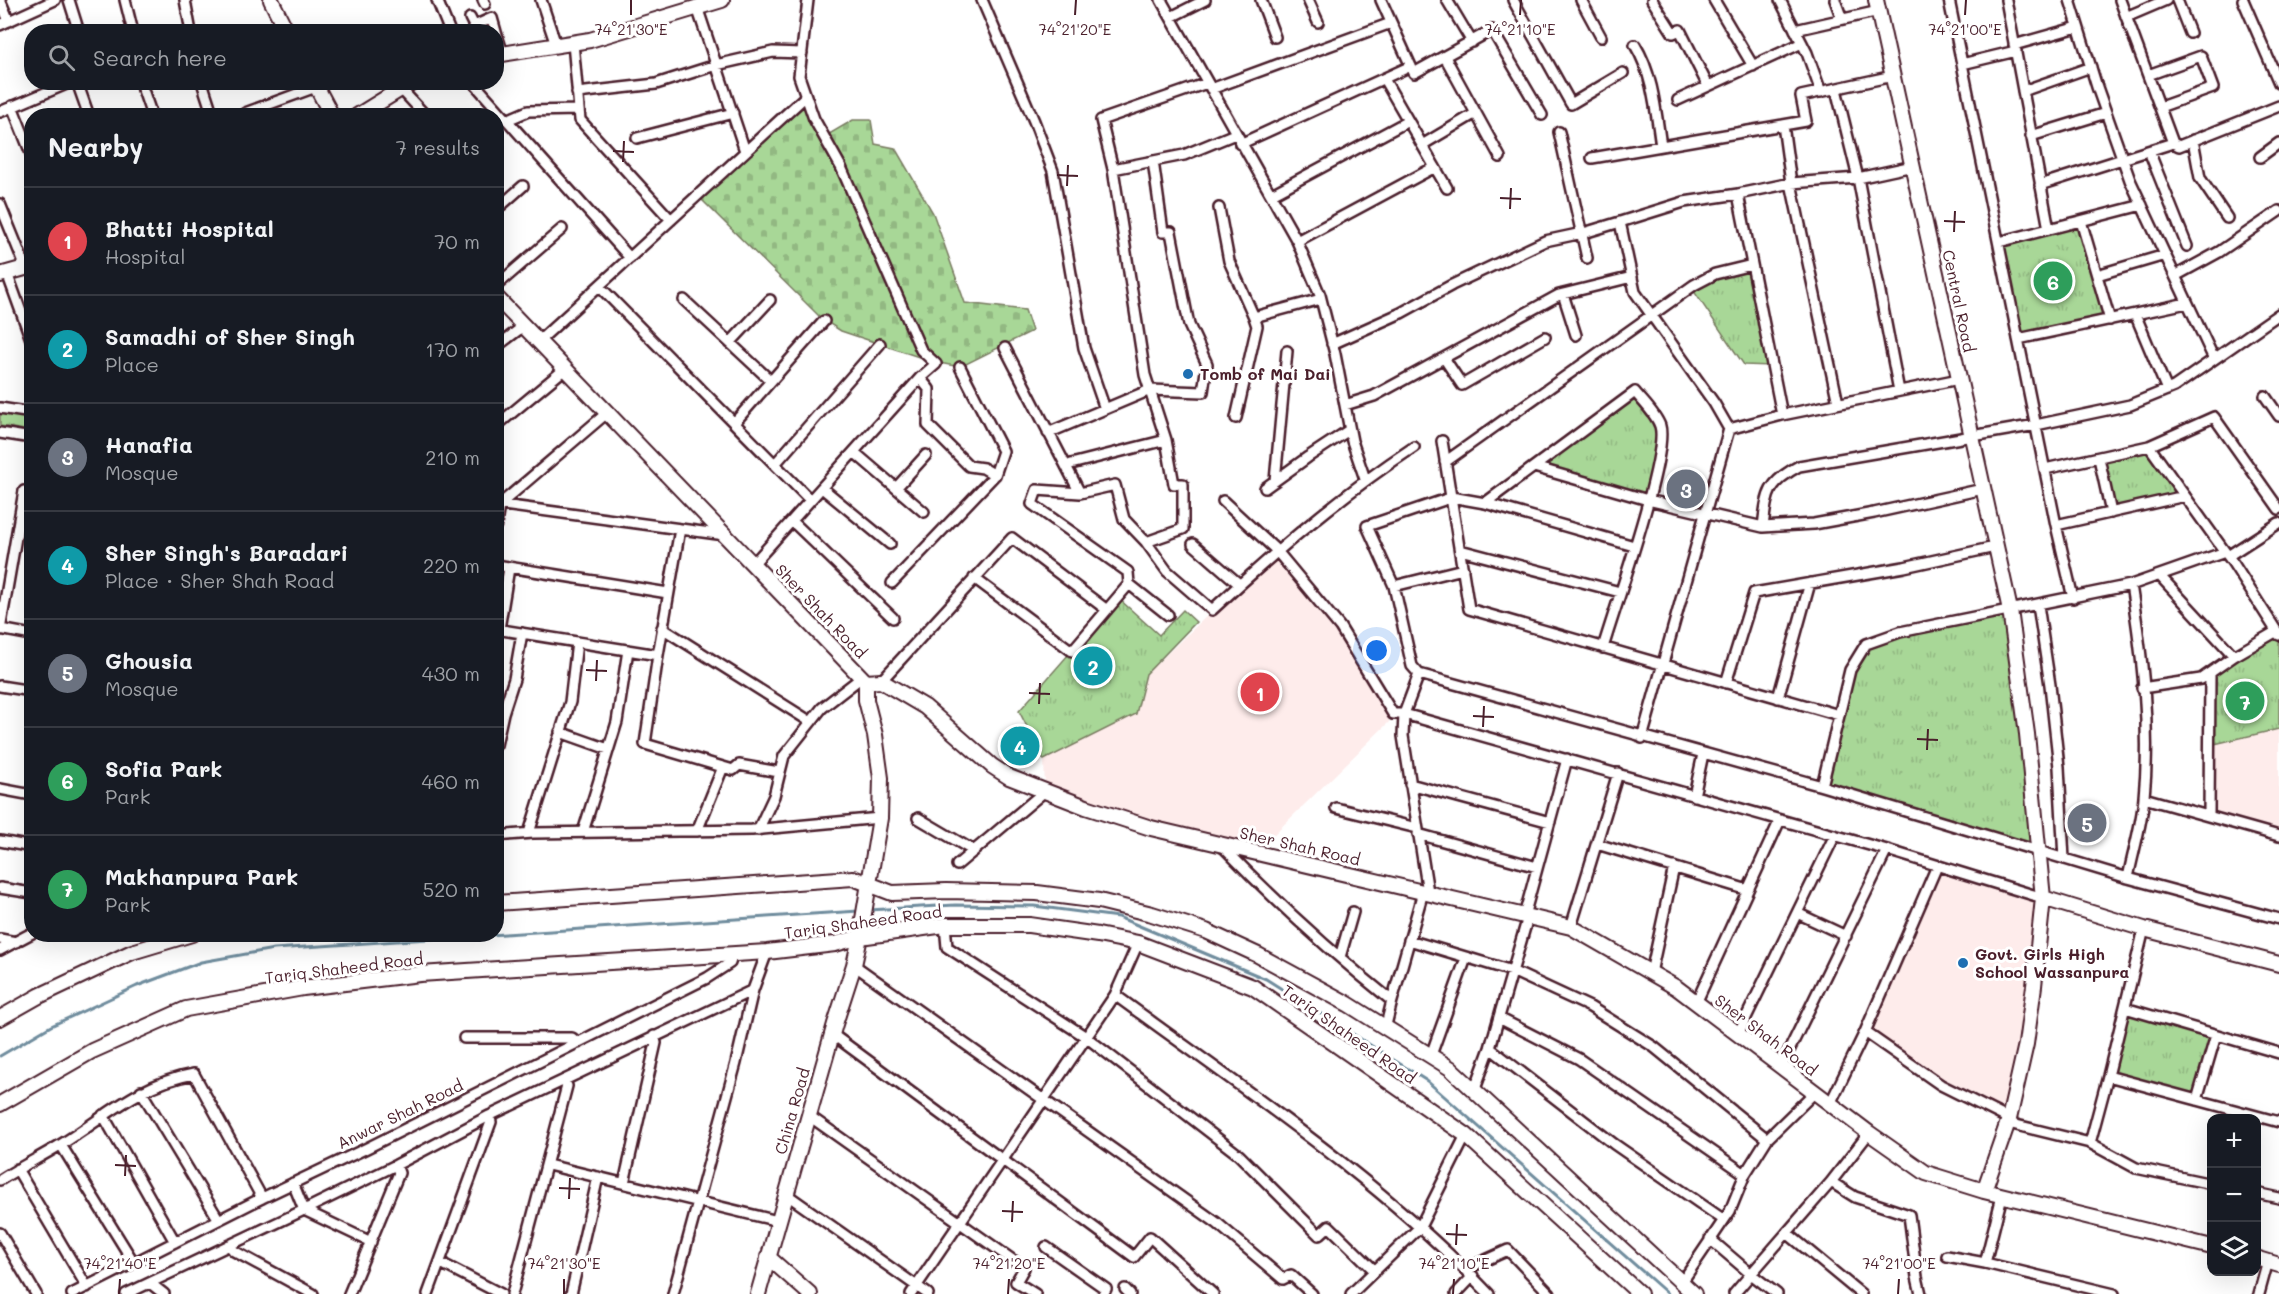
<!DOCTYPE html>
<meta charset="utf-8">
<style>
:root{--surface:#171b24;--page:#242831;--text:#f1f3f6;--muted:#9ea1a6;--line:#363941;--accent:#b45309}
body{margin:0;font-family:Mali,sans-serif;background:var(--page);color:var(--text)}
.controls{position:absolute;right:18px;bottom:18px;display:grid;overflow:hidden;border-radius:12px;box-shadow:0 6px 24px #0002}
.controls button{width:54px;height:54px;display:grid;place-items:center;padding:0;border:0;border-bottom:2px solid var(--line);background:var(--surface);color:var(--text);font:30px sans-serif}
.you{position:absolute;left:1377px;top:651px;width:21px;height:21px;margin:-15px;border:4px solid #fff;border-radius:50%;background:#1a73e8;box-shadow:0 0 0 9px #1a73e833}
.badge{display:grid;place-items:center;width:39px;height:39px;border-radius:50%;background:var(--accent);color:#fff;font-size:20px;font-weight:700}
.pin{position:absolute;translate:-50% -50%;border:3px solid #fff;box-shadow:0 2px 6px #0006}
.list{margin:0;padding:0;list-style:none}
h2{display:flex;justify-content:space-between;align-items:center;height:78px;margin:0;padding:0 24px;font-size:26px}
h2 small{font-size:20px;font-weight:400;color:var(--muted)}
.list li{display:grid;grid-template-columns:39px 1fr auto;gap:18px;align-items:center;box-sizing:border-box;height:108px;padding:0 24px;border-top:2px solid var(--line)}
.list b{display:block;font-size:22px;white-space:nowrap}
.list p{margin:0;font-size:20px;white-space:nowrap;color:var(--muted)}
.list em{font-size:20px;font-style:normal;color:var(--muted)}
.icon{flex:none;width:33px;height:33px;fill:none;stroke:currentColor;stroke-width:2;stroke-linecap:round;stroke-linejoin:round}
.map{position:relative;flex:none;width:2279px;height:1294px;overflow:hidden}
.search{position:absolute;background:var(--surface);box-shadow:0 6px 24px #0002;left:24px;top:24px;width:480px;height:66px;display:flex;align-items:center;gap:15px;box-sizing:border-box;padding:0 21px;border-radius:24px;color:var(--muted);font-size:22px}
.panel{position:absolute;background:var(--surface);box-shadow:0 6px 24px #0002;left:24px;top:108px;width:480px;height:834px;border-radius:24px}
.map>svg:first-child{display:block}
.built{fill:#feeceb}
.grass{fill:url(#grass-tufts);stroke:#797b61;stroke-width:1.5}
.cemetery{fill:url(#cemetery-stones);stroke:#797b61;stroke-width:1.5}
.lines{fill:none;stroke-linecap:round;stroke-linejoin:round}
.stream{stroke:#708d9e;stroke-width:3}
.street-casing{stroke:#4a1f2b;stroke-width:14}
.secondary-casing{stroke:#4a1f2b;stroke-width:18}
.street{stroke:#fff;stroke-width:9}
.secondary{stroke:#fff;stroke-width:14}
.ticks{fill:none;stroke:#4a1f2b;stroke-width:2}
.poi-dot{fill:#1f6fb2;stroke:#fff;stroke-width:2}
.labels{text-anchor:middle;stroke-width:6;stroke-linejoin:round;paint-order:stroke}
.street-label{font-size:16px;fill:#4a1f2b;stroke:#fff}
.poi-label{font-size:16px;font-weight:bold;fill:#4a1f2b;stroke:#fff;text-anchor:start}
.ticks-label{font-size:15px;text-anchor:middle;fill:#4a1f2b;stroke:#fff;stroke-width:6;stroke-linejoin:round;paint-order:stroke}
</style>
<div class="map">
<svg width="2279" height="1294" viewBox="0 0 2279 1294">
<defs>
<pattern id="grass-tufts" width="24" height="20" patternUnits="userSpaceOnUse" patternTransform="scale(1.5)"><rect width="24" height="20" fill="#a8d797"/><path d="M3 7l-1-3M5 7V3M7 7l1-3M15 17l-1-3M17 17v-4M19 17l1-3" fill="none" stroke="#92b882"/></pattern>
<pattern id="cemetery-stones" width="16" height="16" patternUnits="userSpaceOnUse" patternTransform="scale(1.5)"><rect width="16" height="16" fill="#a8d797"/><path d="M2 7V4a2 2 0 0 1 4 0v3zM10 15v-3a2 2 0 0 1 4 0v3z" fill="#92b882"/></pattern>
</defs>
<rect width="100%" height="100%" fill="#fff"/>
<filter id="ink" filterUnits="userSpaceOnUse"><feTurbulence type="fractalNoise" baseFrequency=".0167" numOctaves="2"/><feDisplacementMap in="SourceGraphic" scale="12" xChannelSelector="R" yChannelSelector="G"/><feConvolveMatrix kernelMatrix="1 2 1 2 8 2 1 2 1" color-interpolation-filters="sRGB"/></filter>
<g filter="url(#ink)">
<path class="built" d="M1276,550L1340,627L1388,709L1389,722L1259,849L1142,823L1045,791L1044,760L1135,714L1146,674Z
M2279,729V836L2209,816L2210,745Z
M1937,864L2039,894L2021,1043L2003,1118L1965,1103L1865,1032Z"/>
<path class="grass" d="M2081,221L2110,320L2018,339L1999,242Z
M1752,265L1772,366L1744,365L1691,287Z
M1632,394L1660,425L1648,500L1534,467Z
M0,412L31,417V431L0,426Z
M2149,446L2185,496L2111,513L2099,458Z
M1118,598L1159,635L1183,610L1196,622L1146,674L1136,714L1044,760L1019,711Z
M2009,609L2033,848L1822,786L1850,670L1866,644Z
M2279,635V729L2210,745V673Z
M2125,1008L2216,1035L2197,1100L2108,1076Z"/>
<path class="cemetery" d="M806,96L826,136L853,120H871L875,144L895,148L933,213L965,303L1025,310L1032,331L960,367L934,362L841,331L822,319L697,195Z"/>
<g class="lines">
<path class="stream" d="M869,910L955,905L1034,906L1118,917L1266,979L1427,1081L1668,1294
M0,1056L51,1026L137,986L201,962L274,949L859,911"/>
<defs>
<path id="street" d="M0,0L9,21
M69,0L79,32
M125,0L133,32
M185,0L191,32
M437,0L450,32
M483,0L485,4
M541,0L556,45
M982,0L1034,121L1053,171L1084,348L1105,409
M1161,0L1297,241L1320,295L1335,354L1352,441L1365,479
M1261,0L1275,37
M1308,0L1318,22
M1381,0L1414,73L1492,30L1542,115
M1447,0L1472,42
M1513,0L1571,104L1623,73
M1581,0L1601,37
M1652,0L1673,33L1680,30L1708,86
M1714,0L1753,66
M1780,0L1807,53L1821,92
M1835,0L1842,19
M1949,0L2056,525L2073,598
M2006,0L2049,229
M2070,0L2097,87L2130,180L2214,359
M2120,0L2173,143
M2177,0L2190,33
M2243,0L2279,83
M697,7L745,151
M1171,17L1205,0
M2126,17L2166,0
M470,18L474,26L492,18L496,32
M0,25L55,0
M1795,30L1879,11
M496,32L503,54
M573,43L580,120L671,220
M1635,45C1653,74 1656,113 1661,146
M2014,45L2078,27
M1445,57L1500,157
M1962,64L2016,51
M2148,75L2201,56L2213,88L2160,107
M1384,79L1447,188
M77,82L89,116
M202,82L213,116
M473,82L630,258
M1207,83L1101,120L1113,169L1184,155L1235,134
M142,87L152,116
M401,89L426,116
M1211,89L1391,23
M1836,89L1858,178L1899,391
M2023,91L2091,67
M577,93L656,84L716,65L773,52L802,53
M1678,100L1802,43
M12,106L32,156
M0,112L71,82
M245,113L316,87
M507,120L528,111L579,110
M1783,125L1806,121L1801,96L1893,76
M1559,132L1587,258
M2031,136L2106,113
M637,138L733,113
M2193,140L2200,178L2227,218
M1240,144L1411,66
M1422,145L1476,113
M2149,151L2187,246
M2260,157L2279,143
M1592,158L1783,125L1791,183L1838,403
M1913,166L1858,178L1791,183L1738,194L1684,202L1620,222L1635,292L1714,403L1729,429L1782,415L1959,379
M1113,169L1145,375L1166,440
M2040,185L2173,143L2179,146L2279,106
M1272,194L1408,121
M1738,194L1782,415
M0,204L26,268
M1219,208L1229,261L1254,317
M496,210L523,186
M2081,221L2110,320
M1297,241L1435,167
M1999,242L2142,205
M7,273L32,342
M2097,275L2165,255
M2175,276L2219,252L2279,211
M496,286L562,229
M599,286L810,500
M1563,294L1576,335
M684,300L771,381
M2135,314L2167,390
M2018,339L2187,303
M540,340L806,96
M730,343L770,300
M1332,344L1401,313L1452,285L1545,241L1587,232L1620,222
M496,347L525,325
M1005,348L1080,493
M1444,358L1462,385L1545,337
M960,367L1003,451L995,475
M2265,396L2279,416
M1345,405L1374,396L1559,295L1632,277
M0,408L32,413
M1236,418L1257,326L1254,317L1321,299
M734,423L824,321
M496,426L566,368
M0,433L32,438
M1048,433L1150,390L1203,392L1207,364L1189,325L1171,232H1163L1153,161
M1442,441L1469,609L1839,715
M2149,446L2233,563L2279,635
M854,452L924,512
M2099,458L2111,513
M1445,462L1694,285L1715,274L1752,265
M775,464L880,344
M1071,464L1166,440L1174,484H1183V529L1146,542
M1534,467L1648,500L1763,527L1814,524L1874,513L1983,489
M2045,469L2149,446L2214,417L2279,509
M1275,481L1287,351
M822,488L890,544
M896,488L926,455
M1265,488L1308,457L1349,430
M1451,497L1485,503L1634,546
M1447,499L1367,526L1394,586L1463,569
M1223,501L1276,550L1340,627L1393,714H1404L1403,736L1428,892
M1485,503L1635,392C1643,402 1656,414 1660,426C1669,455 1614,610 1603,648
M496,504L725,535
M792,521L893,618
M496,525L499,505L608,412
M2056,525L2185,496
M1763,527C1767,494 1767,483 1799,466L2036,425L2130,405L2174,387L2279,314
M680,529L658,655L645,744L733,770L739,765L779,772
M1193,544L1239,584
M1460,550L1620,592
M2228,556L2279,523
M753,564L920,378L936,364L921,350L841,167L814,119L799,76L808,0
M496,565L668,593
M2160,576L2234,656
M974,578L1072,651L1129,584L1168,615
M892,583L995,475L983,468L969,466L928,425L929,389L920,378
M1129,584L1128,572L1032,504L1037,490L1080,493L1115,485L1124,519L1146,542L1167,571L1212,610C1276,551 1341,495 1414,447
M1394,586L1412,666L1419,674
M2038,605L2050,685L2059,767L2064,859
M662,628L811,722
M0,629L32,635
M496,629L658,655
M499,629L509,568
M0,630L24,491
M881,681L1012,538L1107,610
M1726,683L1754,593L1904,567L1995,547
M0,686L32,691
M2142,688L2201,679L2234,656L2277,631
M1778,698L1810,583
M560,732L608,749
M1642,738L1729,429
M496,745L503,713L514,679L522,633
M1410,784L1550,822
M1822,786L1850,670L1866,644L1900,632L2131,585L2225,552
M0,789L32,795
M1694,796L1703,754
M2144,798L2279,836
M1336,808L1417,828
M2209,815L2210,673
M918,818L974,851
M758,830L774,796L784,756L822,708L862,677
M697,831L723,767
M583,832L617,722L628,650
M529,833L570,702L577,642
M1418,834L1537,867
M496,836L533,833L752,830L880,818
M0,841L32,847
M1597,844L1748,890
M1222,846C1275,901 1332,953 1392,1001L1385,1029
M957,865L1045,791
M1937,866L1865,1032L1941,1085L2009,1119
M2128,878C2133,852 2142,824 2144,797C2151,727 2142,654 2131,585
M0,888L32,893
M2043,898L1887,850L1404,714L1419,674L1822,786L2128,878L2279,919
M1797,913L1846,936
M1524,916L1567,759
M945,925L947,947L1086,1037L1239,1155L1319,1235L1329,1226L1375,1271
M1571,927L1618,773
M0,939L16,942
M1409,940L1512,971L1590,1007L1654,1047L1767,1139
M0,950L32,933
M1340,957L1353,912
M854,965L1217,1223L1283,1279L1291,1275L1312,1294
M1651,973L1674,867
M1115,995C1243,1089 1379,1179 1489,1294
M1392,1001L1423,892
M1696,1003L1780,820
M2125,1008L2279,1053
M1499,1018L1579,1059L1745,1174
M832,1034L1134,1257L1150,1237L1213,1294
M1738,1034L1835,835
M464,1038H572L578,1043
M1490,1048L1614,1144L1724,1220
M1431,1055L1466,958
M1781,1067L1887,850
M2108,1076L2279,1122
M1475,1089L1490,1048L1528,917
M141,1091L219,1220
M2197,1100L2216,1035
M1830,1104L1865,1032
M103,1115L175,1242
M808,1115L1024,1268L1016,1282L1035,1294
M2008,1123L2090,1143L2136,1168L2212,1184
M1869,1133L1831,1182L1855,1197L1909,1215L1917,1277L1921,1294
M2090,1143L2108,1076L2144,929
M61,1145L134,1263
M548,1165L778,1221
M17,1169L87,1287
M0,1180C20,1167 41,1157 60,1145C106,1117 138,1084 194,1074L262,1198
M293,1183L304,1210L371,1242
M624,1183L656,1043L654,1036
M2256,1193L2279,1198
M786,1194L928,1294
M0,1233L36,1294
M1787,1233L1861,1294
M1710,1239L1751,1274L1831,1182
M229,1245L234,1251L313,1294
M1046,1247L1106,1289L1103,1294
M1947,1256L1985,1263L2002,1196
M441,1263L501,1294
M1985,1263L2114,1294
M1466,1269L1508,1250L1550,1294
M1682,1282L1730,1211L1745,1174L1767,1139L1815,1092
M150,1283L164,1294
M1125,1289L1130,1294
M72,1294L262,1198L367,1148L707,978L730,963L733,953
M126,1294L304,1210L396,1165L489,1116L753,990
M349,1294L399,1173L396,1165
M428,1294L491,1122L489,1116
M512,1294L567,1086L564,1080
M571,1294L598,1177
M673,1294L736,1063L753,990L767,952
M911,1294L1115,995L1138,943
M1351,1294L1420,1227L1466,1135
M1456,1294L1473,1276
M1734,1294L1751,1274L1777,1294
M2259,1294L2268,1261"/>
<path id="secondary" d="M271,0L287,32
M1876,0L2010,610L2027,734L2043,898L2034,986L2026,1044L2009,1119L1984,1191
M496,55L590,40L722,0
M314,82L332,116
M357,116L412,82
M0,275L32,266
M496,297L866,682
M866,682L881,681L925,707L992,766L1009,777L1086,807L1151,828L1571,927L1677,988L1869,1133L1926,1173L1984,1191L2212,1247
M2043,898L2144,929L2279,964
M496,903L853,878L892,893L946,891L1037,893L1099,901L1152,914L1206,931L1258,955L1348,1004L1450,1068L1694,1294
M0,1018L39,996L132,952L192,934
M0,1104L92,1051L186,1009L303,988L420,974L767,952L835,944L860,937L945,925H1029L1098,935L1138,943L1253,987L1466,1135L1640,1294
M768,1257L810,1294
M2256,1258L2279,1265
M758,1294L835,1024L854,965L860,937L880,818L881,778L875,735L866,700V682"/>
</defs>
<use href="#street" class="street-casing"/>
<use href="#secondary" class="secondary-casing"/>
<use href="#street" class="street"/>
<use href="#secondary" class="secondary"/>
</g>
</g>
<path class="ticks" d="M631,15V0M1075,15L1076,0M1520,15L1521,0M1965,15L1966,0M613,151L634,152M623,162L624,141M1057,175L1078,176M1067,186L1068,165M1500,198L1521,199M1510,209L1511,188M1944,221L1965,222M1954,232L1955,211M586,670L607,671M596,681L597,660M1029,693L1050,694M1039,704L1040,683M1473,716L1494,717M1483,727L1484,706M1917,739L1938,740M1927,750L1928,729M115,1165L136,1166M125,1176L126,1155M559,1188L580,1189M569,1199L570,1178M1002,1211L1023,1212M1012,1222L1013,1201M1446,1234L1467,1235M1456,1245L1457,1224M119,1294L120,1279M564,1294V1279M1008,1294L1009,1279M1453,1294L1454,1279M1898,1294L1899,1279"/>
<g class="poi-dot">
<circle cx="1188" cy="374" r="6"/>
<circle cx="1963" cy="963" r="6"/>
</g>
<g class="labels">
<g class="street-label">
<text transform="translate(1959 301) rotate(78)" y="6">Central Road</text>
<text transform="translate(821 611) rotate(46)" y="6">Sher Shah Road</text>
<text transform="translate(1300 846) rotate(13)" y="6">Sher Shah Road</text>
<text transform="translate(863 922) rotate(-8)" y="6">Tariq Shaheed Road</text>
<text transform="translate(344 968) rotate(-7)" y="6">Tariq Shaheed Road</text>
<text transform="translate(1349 1034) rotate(35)" y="6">Tariq Shaheed Road</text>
<text transform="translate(1766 1035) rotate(37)" y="6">Sher Shah Road</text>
<text transform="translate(792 1111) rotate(-74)" y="6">China Road</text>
<text transform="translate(400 1114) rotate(-26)" y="6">Anwar Shah Road</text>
</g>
<g class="poi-label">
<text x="1200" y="380">Tomb of Mai Dai</text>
<text x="1975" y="960">Govt. Girls High<tspan x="1975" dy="18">School Wassanpura</tspan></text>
</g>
</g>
<g class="ticks-label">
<text x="631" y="35">74°21'30"E</text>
<text x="1075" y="35">74°21'20"E</text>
<text x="1520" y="35">74°21'10"E</text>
<text x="1965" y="35">74°21'00"E</text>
<text x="120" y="1269">74°21'40"E</text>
<text x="564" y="1269">74°21'30"E</text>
<text x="1009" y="1269">74°21'20"E</text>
<text x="1454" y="1269">74°21'10"E</text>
<text x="1899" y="1269">74°21'00"E</text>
</g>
</svg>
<div class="controls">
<button>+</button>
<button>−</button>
<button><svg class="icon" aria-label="layers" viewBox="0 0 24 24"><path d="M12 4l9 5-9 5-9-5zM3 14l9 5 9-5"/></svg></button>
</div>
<div class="you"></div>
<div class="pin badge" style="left:1260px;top:692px;background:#e0444e">1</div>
<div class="pin badge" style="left:1093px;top:666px;background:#0f9aa8">2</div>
<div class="pin badge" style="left:1686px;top:489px;background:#6b7280">3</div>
<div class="pin badge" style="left:1020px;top:746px;background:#0f9aa8">4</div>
<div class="pin badge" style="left:2087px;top:823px;background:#6b7280">5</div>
<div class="pin badge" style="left:2053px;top:281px;background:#2e9e5b">6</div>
<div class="pin badge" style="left:2245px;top:701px;background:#2e9e5b">7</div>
<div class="search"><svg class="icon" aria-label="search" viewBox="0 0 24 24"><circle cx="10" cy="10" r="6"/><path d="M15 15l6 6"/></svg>Search here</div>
<section class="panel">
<h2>Nearby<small>7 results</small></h2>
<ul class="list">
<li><span class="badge" style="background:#e0444e">1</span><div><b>Bhatti Hospital</b><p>Hospital</p></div><em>70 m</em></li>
<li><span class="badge" style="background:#0f9aa8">2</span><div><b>Samadhi of Sher Singh</b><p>Place</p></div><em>170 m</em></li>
<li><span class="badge" style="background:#6b7280">3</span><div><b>Hanafia</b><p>Mosque</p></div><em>210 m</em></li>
<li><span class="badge" style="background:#0f9aa8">4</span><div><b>Sher Singh's Baradari</b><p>Place · Sher Shah Road</p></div><em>220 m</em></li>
<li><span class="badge" style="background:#6b7280">5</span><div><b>Ghousia</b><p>Mosque</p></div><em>430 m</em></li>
<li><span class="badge" style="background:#2e9e5b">6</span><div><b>Sofia Park</b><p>Park</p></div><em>460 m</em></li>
<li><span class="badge" style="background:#2e9e5b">7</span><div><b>Makhanpura Park</b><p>Park</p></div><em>520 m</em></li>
</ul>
</section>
</div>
